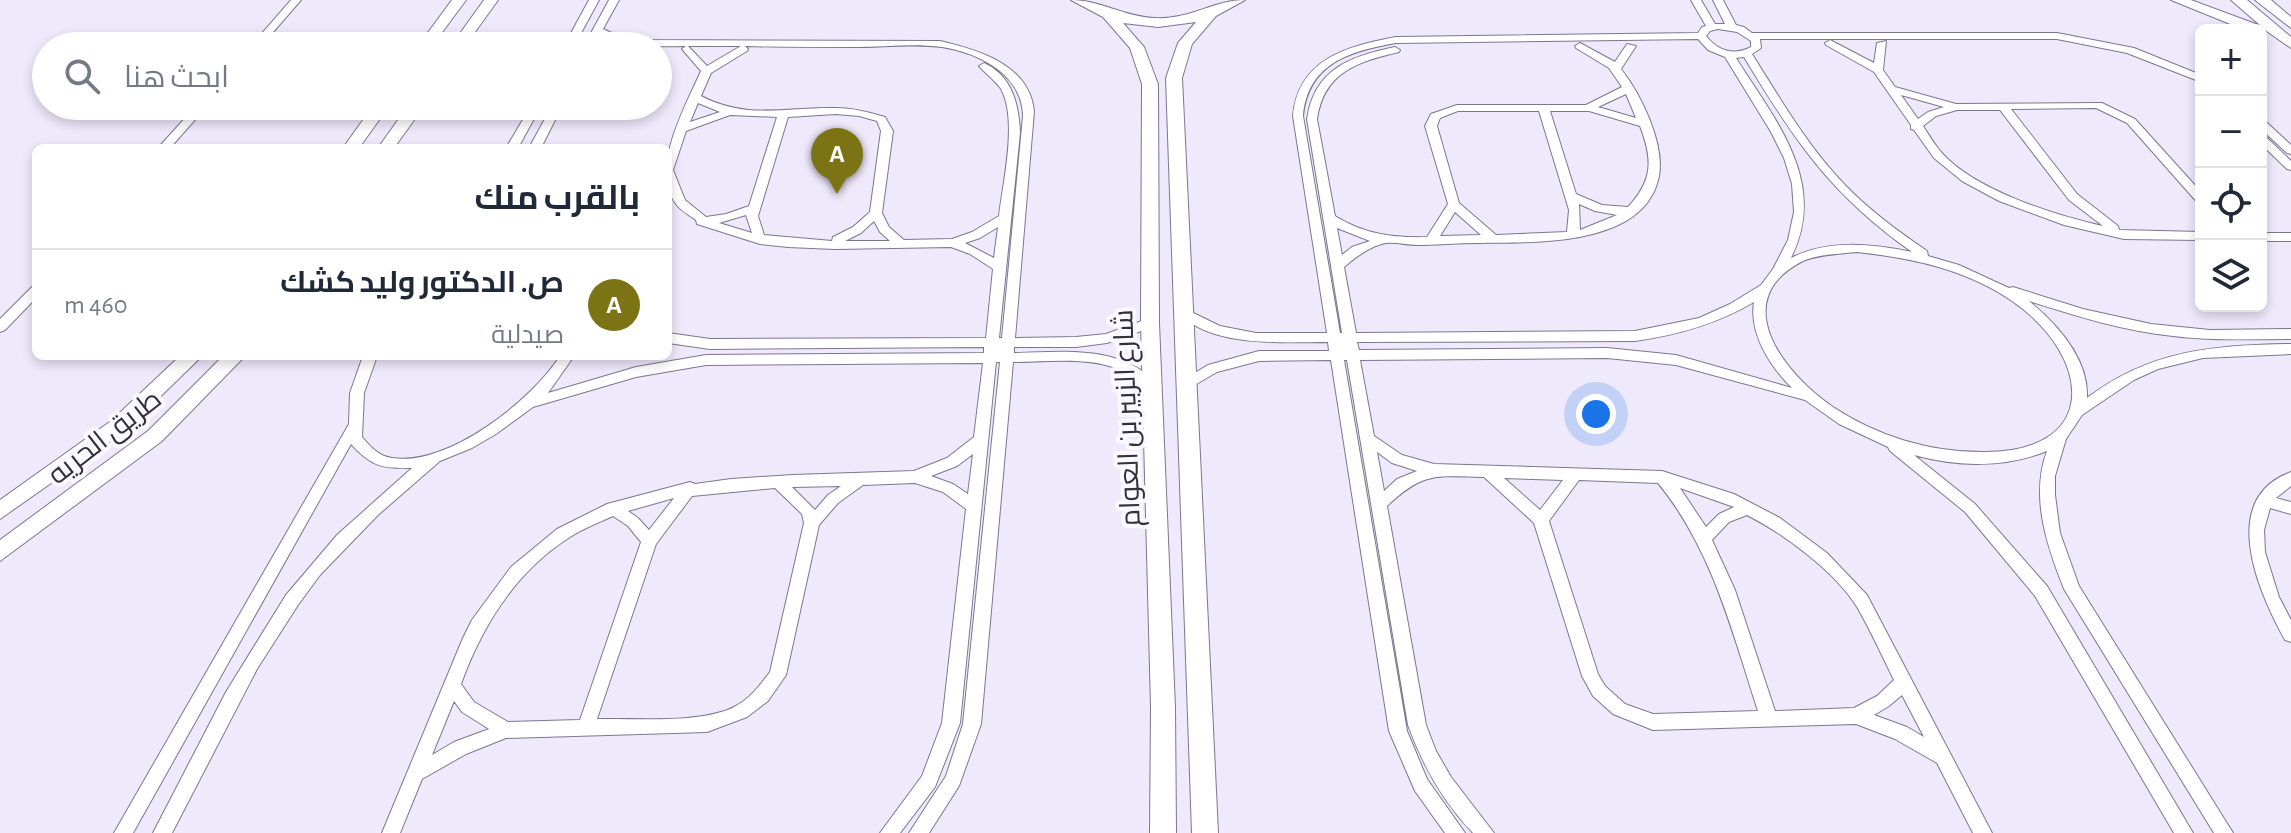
<!DOCTYPE html>
<html lang="ar">
<meta charset="utf-8">
<style>
:root{--surface:#fff;--page:#f2f2f3;--text:#1f2937;--muted:#747a83;--line:#e0e1e3;--accent:#7c7315}
body{margin:0;font-family:"Alegreya Sans",Cairo,sans-serif;background:var(--page);color:var(--text);direction:rtl}
.controls{position:absolute;right:24px;top:24px;display:grid;overflow:hidden;border-radius:12px;box-shadow:0 4px 12px #0003}
.controls button{width:72px;height:72px;display:grid;place-items:center;padding:0;border:0;border-bottom:2px solid var(--line);background:var(--surface);color:var(--text);font:40px sans-serif}
.you{position:absolute;left:1596px;top:414px;width:28px;height:28px;margin:-20px;border:6px solid #fff;border-radius:50%;background:#1a73e8;box-shadow:0 0 0 12px #1a73e833}
.badge{display:grid;place-items:center;width:52px;height:52px;border-radius:50%;background:var(--accent);color:#fff;font-size:26px;font-weight:700}
.pin{position:absolute;translate:-50% -66px;filter:drop-shadow(0 2px 4px #0008)}
.pin::after{content:'';position:absolute;top:42px;width:28px;height:24px;background:inherit;clip-path:polygon(0 0,100% 0,50% 100%)}
.list{margin:0;padding:0;list-style:none}
h2{display:flex;justify-content:space-between;align-items:center;height:104px;margin:0;padding:0 32px;font-size:34px}
h2 small{font-size:26px;font-weight:400;color:var(--muted)}
.list li{display:grid;grid-template-columns:52px 1fr auto;gap:24px;align-items:center;box-sizing:border-box;height:112px;padding:0 32px;border-top:2px solid var(--line)}
.list b{display:block;font-size:30px;white-space:nowrap}
.list p{margin:0;font-size:26px;white-space:nowrap;color:var(--muted)}
.list em{font-size:26px;font-style:normal;color:var(--muted)}
.icon{flex:none;width:44px;height:44px;fill:none;stroke:currentColor;stroke-width:2;stroke-linecap:round;stroke-linejoin:round}
.map{position:relative;flex:none;width:2291px;height:833px;overflow:hidden;direction:ltr}
.search{position:absolute;background:var(--surface);box-shadow:0 4px 12px #0003;left:32px;top:32px;width:640px;height:88px;display:flex;align-items:center;gap:20px;box-sizing:border-box;padding:0 28px;border-radius:44px;color:var(--muted);font-size:30px}
.panel{position:absolute;background:var(--surface);box-shadow:0 4px 12px #0003;left:32px;top:144px;width:640px;height:216px;border-radius:12px;direction:rtl}
.map>svg:first-child{display:block}
.lines{fill:none;stroke-linecap:round;stroke-linejoin:round}
.street-casing{stroke:#7d7690;stroke-width:2}
.secondary-casing{stroke:#7d7690;stroke-width:2}
.street{fill:#fff;fill-rule:evenodd}
.secondary{fill:#fff;fill-rule:evenodd}
.labels{text-anchor:middle;stroke-width:8;stroke-linejoin:round;paint-order:stroke}
.street-label{font-size:28px;fill:#33303b;stroke:#faf9ff}
</style>
<div class="map">
<svg width="2291" height="833" viewBox="0 0 2291 833">
<rect width="100%" height="100%" fill="#eee9fb"/>
<g class="lines">
<defs>
<path id="street" d="M291,0H301L261,46H251Z
M589,0H599L574,46H564Z
M609,0H619L603,29L616,35L644,40L940,41C978,50 1029,64 1034,111L1015,338L1076,337L1106,334L1150,318L1157,323L1155,326L1107,343L1076,347H1014V353C1062,352 1125,344 1159,387L1157,391C1141,393 1133,376 1120,370C1091,356 1045,362 1013,362L981,724L959,786L929,833H909L946,776L963,724L1000,362H996L960,723L935,787L900,833H880L922,776L942,723L966,509L943,492L915,483L863,485L838,503L819,525L786,675L768,701L747,717L707,732L506,738L466,754L422,779L400,833H382L463,638L472,620L511,567L557,529L607,504L690,482L695,484L731,479L793,475L914,471L947,458L974,437L983,363L706,365L636,377L533,407L496,434L472,448L440,461L378,515L320,575L298,605L257,669L172,833H153L226,692L286,595L337,535L412,468C382,469 371,466 351,444L133,833H114L349,424L350,393L363,356H377L364,393L362,437C371,447 378,456 392,458C448,467 532,400 560,356H574L548,393L636,367L706,355L984,353V347L710,349L668,343V333L710,339L986,338L993,269L970,254L951,247L835,249L788,247L760,244L697,224L696,220C689,215 680,210 676,204C649,170 686,105 701,71L682,49L686,46C658,46 626,49 600,35L594,46H584ZM688,46H741L707,66ZM745,46C782,47 819,47 856,47C883,47 914,43 942,47C979,53 1022,74 1023,116L1002,338H999L1020,133C1019,104 1012,76 984,63L979,66C986,74 995,80 1001,89C1018,120 1003,181 999,216L972,232L952,239L904,240L889,227L882,213L893,131L885,117C868,112 853,108 836,108C787,107 746,120 701,96L711,73L747,51L748,49ZM698,103L720,112L690,122ZM836,114L859,116L877,121L881,131L870,212L853,227L833,237L832,241L764,235L758,216L788,117ZM730,115L777,117L749,206L726,214L706,217L685,200L673,170L686,131ZM746,215L752,233L719,223ZM874,221L880,232L890,241H845L861,233ZM998,227L994,258L965,243L980,238ZM973,454L968,494L953,484L931,476L957,466ZM841,486L828,495L815,510L792,487ZM775,488L802,514L804,523L770,672C760,685 750,699 734,707C701,724 636,718 597,719L656,544L692,496ZM674,498L649,530L638,518L628,511ZM613,516L628,526L641,542L580,720L508,722L474,702L461,684C482,626 515,573 567,539C581,529 598,523 613,516ZM454,701L462,712L489,729L454,742L432,755Z
M1691,0H1701L1715,24H1725L1713,0H1723L1736,25L1744,27L1752,33H2057L2134,48L2201,75V82L2127,53L2057,39H1760L1761,48L1752,54C1781,100 1808,147 1845,185C1870,211 1898,231 1927,251L1928,256L1959,265L2009,288L2013,287L2083,309L2151,324L2210,330L2291,329V339C2252,339 2212,341 2173,336C2124,331 2076,316 2029,301C2057,324 2089,359 2087,398C2150,350 2214,345 2291,344V354L2203,358L2158,369L2134,380L2082,415L2066,439L2055,476V495L2060,533L2079,586L2233,833H2214L2064,589C2047,546 2030,497 2047,451C2005,468 1957,467 1914,455L1975,504L2047,586L2193,833H2174L2035,596L1965,512L1890,451L1888,447L1839,424L1805,400L1676,365L1607,358L1360,360L1374,436L1402,455L1434,464L1662,471L1734,494L1780,518L1827,553L1867,595L1992,833H1973L1937,763L1895,739L1856,724L1653,730L1613,714L1593,696L1582,676L1534,523L1484,477C1436,476 1424,471 1387,506L1426,725L1436,751L1451,777L1494,833H1473C1443,802 1423,766 1408,725L1347,360H1344L1407,731L1427,779L1465,833H1445L1415,791L1389,731L1331,360L1259,361L1217,372L1188,389L1181,384L1183,380L1208,365L1259,351H1329L1328,342C1283,342 1212,348 1179,313L1185,309L1220,326L1256,333H1327L1293,116C1298,59 1347,46 1396,37L1698,33L1702,27L1706,26ZM1718,29L1737,32L1751,41V47C1734,56 1718,51 1706,36L1710,31ZM1698,39L1708,50L1725,57L1771,132L1784,158L1792,184L1794,212L1788,240L1773,269L1761,285L1730,304L1699,318L1635,331L1356,333L1344,267C1356,257 1370,246 1386,243C1395,242 1407,245 1417,245C1437,245 1458,243 1478,243C1532,242 1645,248 1659,176C1665,144 1641,94 1621,69L1636,46L1627,44L1615,62L1580,43L1575,46L1576,48L1609,68L1622,87L1586,105H1457L1431,114L1425,126L1448,204L1427,237C1393,238 1364,234 1335,216L1317,119C1324,72 1357,62 1399,52L1400,50L1395,47C1351,56 1314,69 1307,119L1342,333H1340L1303,116C1308,63 1350,51 1396,43ZM1744,57C1794,140 1831,195 1912,252C1872,244 1828,239 1791,258C1829,182 1775,120 1736,58ZM1626,94L1636,118L1598,107ZM1458,111H1539L1569,210L1567,232L1496,235L1459,203L1437,126L1440,118ZM1550,111H1589L1640,126C1653,160 1653,180 1628,207L1602,205L1576,194ZM1579,204L1595,211L1617,215L1580,230ZM1455,212L1481,235L1440,236ZM1337,228L1370,241L1352,247L1342,255ZM1857,252C1911,258 1966,269 2012,301C2092,356 2102,453 1982,452C1929,452 1877,436 1833,407C1784,374 1726,300 1803,261C1819,254 1840,254 1857,252ZM1754,302C1749,334 1770,366 1792,388L1676,355L1607,348L1359,350L1357,342L1635,341C1678,335 1717,324 1754,302ZM1377,452L1392,463L1417,471L1397,479L1384,491ZM1504,478L1563,480L1540,510ZM1579,480L1658,483C1712,549 1732,631 1758,711L1653,714L1625,704L1605,686L1598,674L1549,521ZM1680,488L1734,507L1719,514L1706,527ZM1747,515C1784,534 1835,571 1857,607C1871,631 1882,656 1894,680L1877,696L1854,708L1775,711L1735,590L1712,540L1729,522ZM1902,695L1924,737L1907,727L1874,715L1889,706Z
M1830,40L1874,63L1877,43L1886,41L1883,70L1895,87L1956,104L2102,103L2135,119L2201,192V203L2197,202L2127,123L2096,108L2011,109L2077,194L2118,226L2119,230L2201,232V240L2124,239L2064,225L1999,201L1962,181L1934,158L1914,130L1911,129V125L1874,72L1826,45L1825,43ZM1901,95L1944,107L1928,112L1918,119ZM1957,110H2000L2069,200L2103,226C2054,215 1974,190 1941,152C1934,144 1929,135 1923,126L1936,116Z
M196,106H207L170,148H158Z
M531,106H541L518,148H506Z
M552,106H562L541,148H529Z
M2261,120L2265,121L2291,145V154L2287,153L2261,129Z
M2261,135L2265,136L2291,161V170L2287,169L2261,144Z
M2261,233H2291V241H2261Z
M36,286V298L5,330L0,332V319L32,287Z
M2291,472V486L2276,498L2291,502V514L2270,508L2264,530L2265,552L2279,597L2291,620V642L2285,640C2259,593 2217,499 2291,472Z"/>
<path id="secondary" d="M452,0H466L432,46H418Z
M484,0H498L465,46H451Z
M1071,0C1100,0 1125,17 1155,18C1189,20 1214,0 1245,0L1216,16L1192,44L1182,78L1218,833H1192L1166,78L1178,43L1196,22L1158,27L1123,23L1144,47L1158,84L1159,323L1175,707L1176,833H1150L1151,707L1141,323L1142,84L1130,48L1103,17Z
M2171,0H2191L2261,26L2231,0H2247L2291,37V48L2265,30L2261,34V30H2245Z
M2255,0H2271L2291,17V28Z
M373,106H389L359,148H343Z
M408,106H424L394,148H378Z
M180,356H202L125,431L0,519V500L111,421Z
M223,356H245L162,441L0,561V540L148,431Z"/>
</defs>
<use href="#street" class="street-casing"/>
<use href="#secondary" class="secondary-casing"/>
<use href="#street" class="street"/>
<use href="#secondary" class="secondary"/>
</g>
<g class="labels">
<g class="street-label">
<text transform="translate(1126 418) rotate(-92)" y="10">شارع الزبير بن العوام</text>
<text transform="translate(104 436) rotate(-38)" y="10">طريق الحريه</text>
</g>
</g>
</svg>
<div class="controls">
<button>+</button>
<button>−</button>
<button><svg class="icon" aria-label="locate" viewBox="0 0 24 24"><circle cx="12" cy="12" r="6"/><path d="M12 2v4M12 18v4M2 12h4M18 12h4"/></svg></button>
<button><svg class="icon" aria-label="layers" viewBox="0 0 24 24"><path d="M12 4l9 5-9 5-9-5zM3 14l9 5 9-5"/></svg></button>
</div>
<div class="you"></div>
<div class="pin badge" style="left:837px;top:194px">A</div>
<div class="search"><svg class="icon" aria-label="search" viewBox="0 0 24 24"><circle cx="10" cy="10" r="6"/><path d="M15 15l6 6"/></svg>ابحث هنا</div>
<section class="panel">
<h2>بالقرب منك<small></small></h2>
<ul class="list">
<li><span class="badge">A</span><div><b>ص. الدكتور وليد كشك</b><p>صيدلية</p></div><em>460 m</em></li>
</ul>
</section>
</div>
